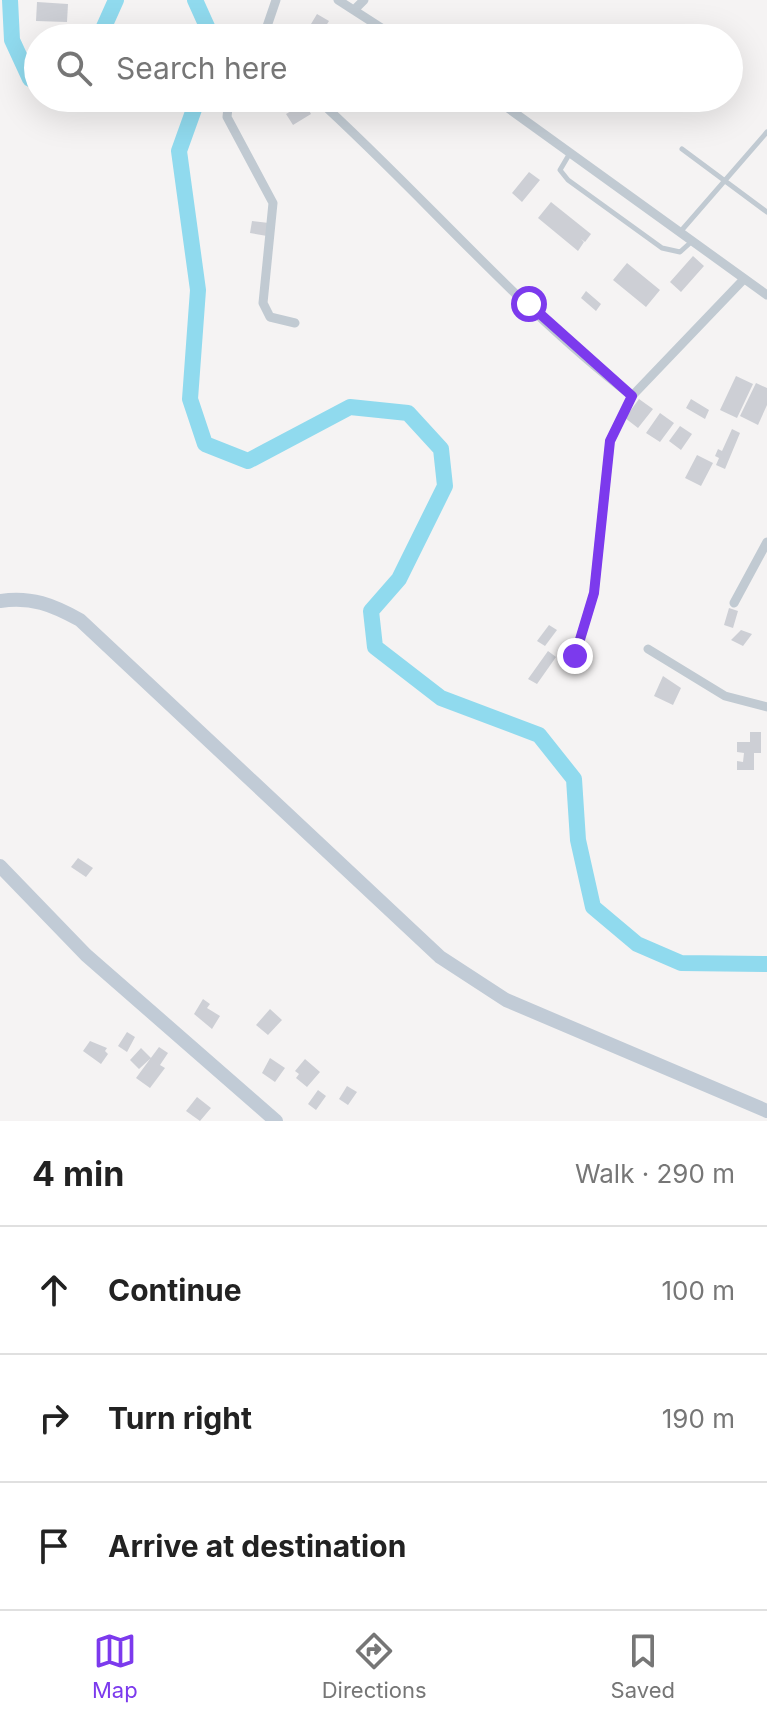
<!DOCTYPE html>
<meta charset="utf-8">
<style>
:root{--surface:#fff;--page:#f6f6f6;--text:#222;--muted:#767676;--line:#e0e0e0;--accent:#7c3aed}
body{margin:0;font-family:Inter,sans-serif;background:var(--page);color:var(--text)}
.stop{position:absolute;width:24px;height:24px;margin:-18px;border:6px solid #7c3aed;border-radius:50%;background:#fff}
.stop.end{background:#7c3aed;border-color:#fff;box-shadow:0 2px 8px #0008}
.list{margin:0;padding:0;list-style:none}
h2{display:flex;justify-content:space-between;align-items:center;height:104px;margin:0;padding:0 32px;font-size:34px}
h2 small{font-size:26px;font-weight:400;color:var(--muted)}
.list li{display:grid;grid-template-columns:52px 1fr auto;gap:24px;align-items:center;box-sizing:border-box;height:128px;padding:0 32px;border-top:2px solid var(--line)}
.list b{display:block;font-size:30px;white-space:nowrap}
.list em{font-size:26px;font-style:normal;color:var(--muted)}
.icon{flex:none;width:44px;height:44px;fill:none;stroke:currentColor;stroke-width:2;stroke-linecap:round;stroke-linejoin:round}
.map{position:relative;flex:none;width:767px;height:1121px;overflow:hidden}
.search{position:absolute;background:var(--surface);box-shadow:0 8px 32px #0002;left:24px;right:24px;top:24px;height:88px;display:flex;align-items:center;gap:20px;box-sizing:border-box;padding:0 28px;border-radius:44px;color:var(--muted);font-size:30px}
.sheet{height:488px;background:var(--surface)}
nav{display:flex;justify-content:space-around;align-items:center;box-sizing:border-box;height:112px;border-top:2px solid var(--line);background:var(--surface);font-size:22px;color:var(--muted)}
nav a{display:grid;justify-items:center;gap:4px}
nav .on{color:var(--accent)}
.map>svg:first-child{display:block}
.lines{fill:none;stroke-linecap:round;stroke-linejoin:round}
.river{stroke:#90daee;stroke-width:16}
.building{fill:#cdcfd5}
.service{stroke:#c1cad2;stroke-width:5}
.minor{stroke:#c1cad2;stroke-width:9}
.secondary{stroke:#c1cbd6;stroke-width:14}
.route{stroke:#7c3aed;stroke-width:10}
</style>
<div class="map">
<svg width="767" height="1121" viewBox="0 0 767 1121">
<rect width="100%" height="100%" fill="#f5f3f3"/>
<g class="lines">
<path class="river" d="M10,0L12,40L30,79L38,81
M195,0L209,31L208,38
M99,38L116,0
M198,98L179,151L198,290L190,399L205,444L248,461L350,407L408,413L441,449L445,486L399,579L371,611L375,647L441,698L539,735L574,779L578,840L593,907L637,944L681,963L767,964"/>
</g>
<path class="building" d="M37,2L68,4L67,22L36,21Z
M317,14L329,21L324,29L320,27L315,33L308,29Z
M305,103L311,114L293,125L286,114Z
M529,172L540,180L522,202L512,193Z
M551,202L591,234L585,242L581,239L584,242L578,251L538,218Z
M252,221L269,223L267,236L250,233Z
M693,256L704,266L681,292L670,282Z
M627,263L660,290L646,307L613,280Z
M586,291L601,304L596,311L581,298Z
M736,376L753,384L737,418L720,410Z
M756,383L767,388V405L758,425L740,416Z
M639,399L653,409L638,428L625,418Z
M691,399L709,410L705,419L686,408Z
M660,413L674,423L660,442L646,433Z
M680,426L692,434L681,450L669,441Z
M732,429L740,433L725,469L716,465L719,458L715,456L718,449L722,451Z
M697,455L713,463L701,486L685,478Z
M729,608L738,611L733,628L724,625Z
M549,625L557,630L545,646L537,641Z
M741,630L752,634L743,646L731,640Z
M548,651L556,657L537,684L528,679Z
M663,676L681,688L673,705L654,696Z
M750,732H761V753H754V770H737V761L743,762L744,753L737,752V742H750Z
M78,858L93,868L86,877L71,867Z
M203,999L210,1004L207,1008L220,1016L212,1029L194,1014Z
M270,1009L282,1020L268,1035L256,1025Z
M127,1032L135,1037L127,1052L118,1046Z
M90,1041L107,1048L105,1051L108,1054L101,1064L83,1051Z
M159,1047L168,1053L160,1065L165,1068L150,1088L136,1078Z
M141,1048L151,1058L139,1069L130,1060Z
M270,1058L285,1068L275,1082L262,1073Z
M305,1059L320,1072L307,1087L296,1078L299,1074L295,1071Z
M347,1086L357,1092L348,1105L339,1099Z
M318,1090L326,1096L316,1110L308,1104Z
M197,1097L211,1108L200,1121L186,1111Z"/>
<g class="lines">
<path class="service" d="M682,149L767,212
M570,153L560,170L568,180L662,248L680,252L690,243
M681,231L767,132"/>
<path class="minor" d="M338,0L397,38
M354,10L364,0
M263,38L276,0
M229,98L227,117L273,203L263,303L270,317L295,323
M316,98C423,195 518,308 632,396L744,279
M494,98L767,295
M734,603L767,542
M648,649L725,696L767,707
M575,656L594,593L610,441L632,396"/>
<path class="secondary" d="M0,601C31,596 53,605 80,620L440,957L506,1000L767,1111
M0,866L86,955L276,1121"/>
</g>
<g class="lines">
<path class="route" d="M529,304L632,396L610,441L594,593L575,656"/>
</g>
</svg>
<div class="stop" style="left:529px;top:304px"></div>
<div class="stop end" style="left:575px;top:656px"></div>
<div class="search"><svg class="icon" aria-label="search" viewBox="0 0 24 24"><circle cx="10" cy="10" r="6"/><path d="M15 15l6 6"/></svg>Search here</div>
</div>
<section class="sheet">
<h2>4 min<small>Walk · 290 m</small></h2>
<ul class="list">
<li><svg class="icon" aria-label="ahead" viewBox="0 0 24 24"><path d="M12 20V5M6 11l6-6 6 6"/></svg><div><b>Continue</b></div><em>100 m</em></li>
<li><svg class="icon" aria-label="right" viewBox="0 0 24 24"><path d="M7 20v-9h11M14 6l5 5-5 5"/></svg><div><b>Turn right</b></div><em>190 m</em></li>
<li><svg class="icon" aria-label="arrive" viewBox="0 0 24 24"><path d="M6 21V4h12l-3 4 3 4H6"/></svg><div><b>Arrive at destination</b></div></li>
</ul>
</section>
<nav>
<a class="on"><svg class="icon" aria-label="map" viewBox="0 0 24 24"><path d="M3 6l6-2 6 2 6-2v14l-6 2-6-2-6 2zM9 4v14M15 6v14"/></svg>Map</a>
<a><svg class="icon" aria-label="directions" viewBox="0 0 24 24"><path d="M12 3l9 9-9 9-9-9zM9 14v-3h6M13 9l2 2-2 2"/></svg>Directions</a>
<a><svg class="icon" aria-label="saved" viewBox="0 0 24 24"><path d="M7 4h10v16l-5-4-5 4z"/></svg>Saved</a>
</nav>
